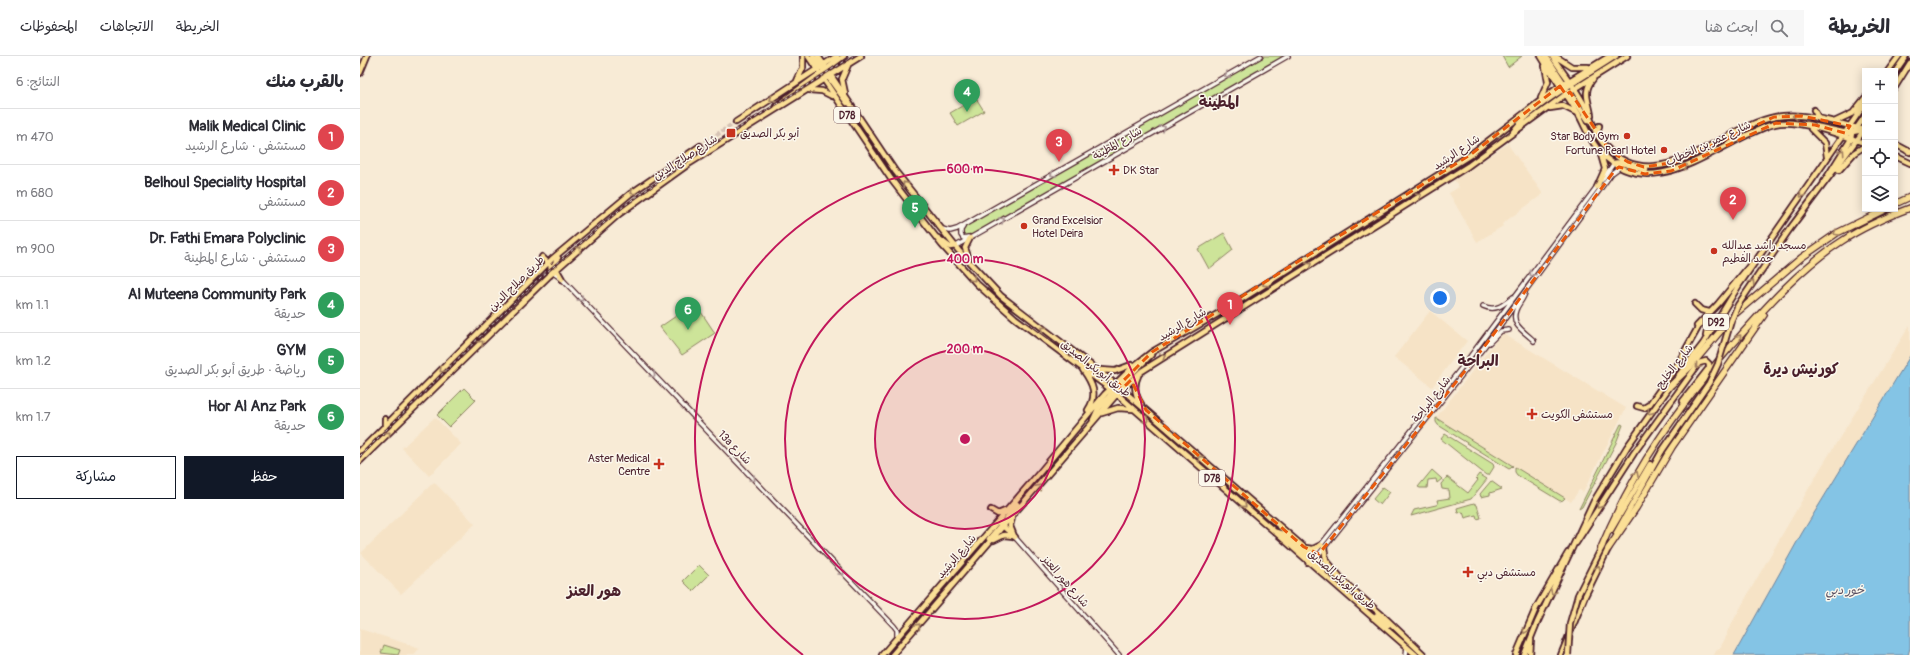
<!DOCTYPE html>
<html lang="ar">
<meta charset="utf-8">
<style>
:root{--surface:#fff;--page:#f7f7f7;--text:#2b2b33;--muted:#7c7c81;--line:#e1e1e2;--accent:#111827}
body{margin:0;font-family:Pangolin,"Playpen Sans Arabic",sans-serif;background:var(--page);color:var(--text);direction:rtl}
.controls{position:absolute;right:12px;top:12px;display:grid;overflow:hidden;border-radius:0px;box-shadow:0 2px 10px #0003}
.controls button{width:36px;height:36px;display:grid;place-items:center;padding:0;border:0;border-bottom:1px solid var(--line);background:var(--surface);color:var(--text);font:20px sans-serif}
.you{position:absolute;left:1080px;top:242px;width:14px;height:14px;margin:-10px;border:3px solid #fff;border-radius:50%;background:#1a73e8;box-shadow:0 0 0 6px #1a73e833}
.badge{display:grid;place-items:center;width:26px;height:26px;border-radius:50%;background:var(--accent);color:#fff;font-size:13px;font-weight:700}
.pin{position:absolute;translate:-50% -33px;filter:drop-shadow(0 1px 2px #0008)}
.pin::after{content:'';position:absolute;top:21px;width:14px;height:12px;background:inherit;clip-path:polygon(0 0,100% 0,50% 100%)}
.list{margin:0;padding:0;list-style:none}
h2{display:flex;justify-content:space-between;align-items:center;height:52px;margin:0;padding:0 16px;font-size:17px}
h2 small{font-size:13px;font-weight:400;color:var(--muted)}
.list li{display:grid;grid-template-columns:26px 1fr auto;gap:12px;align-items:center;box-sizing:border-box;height:56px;padding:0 16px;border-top:1px solid var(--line)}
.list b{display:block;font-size:15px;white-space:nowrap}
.list p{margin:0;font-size:13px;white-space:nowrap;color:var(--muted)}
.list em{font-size:13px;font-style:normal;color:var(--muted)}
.actions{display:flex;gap:8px;padding:12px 16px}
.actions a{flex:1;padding:9px 0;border:1px solid var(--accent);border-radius:0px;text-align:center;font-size:14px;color:var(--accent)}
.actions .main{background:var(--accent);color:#fff}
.icon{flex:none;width:22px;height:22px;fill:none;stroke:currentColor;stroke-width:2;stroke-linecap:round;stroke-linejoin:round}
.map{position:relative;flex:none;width:1550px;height:599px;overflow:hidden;direction:ltr}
header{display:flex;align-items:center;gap:24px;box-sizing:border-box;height:56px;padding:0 20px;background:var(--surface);border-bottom:1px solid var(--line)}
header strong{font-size:19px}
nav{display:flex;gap:22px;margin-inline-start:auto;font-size:14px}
.search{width:280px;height:36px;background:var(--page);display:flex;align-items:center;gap:10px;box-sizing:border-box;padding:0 14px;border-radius:0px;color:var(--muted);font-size:15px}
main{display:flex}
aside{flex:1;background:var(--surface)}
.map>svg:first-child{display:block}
.built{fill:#f6e3c6}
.green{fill:#cde499;stroke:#8c8262}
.water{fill:#84c4e5;stroke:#6d829b}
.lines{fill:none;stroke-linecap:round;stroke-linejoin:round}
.major-tunnel{stroke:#d5c2b4;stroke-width:4.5;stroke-dasharray:4.5 2;stroke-linecap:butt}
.minor-casing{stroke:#4a1f2b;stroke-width:6}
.major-casing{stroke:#4a1f2b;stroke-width:8}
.highway-casing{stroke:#4a1f2b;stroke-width:8}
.minor{stroke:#fbf7ec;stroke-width:3.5}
.major{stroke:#fbdf96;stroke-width:4.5}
.highway{stroke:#fbdf96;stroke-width:5.5}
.rail-casing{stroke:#4a1f2b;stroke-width:2.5}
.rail{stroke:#fbf7ec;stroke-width:1;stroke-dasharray:3;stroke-linecap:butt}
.major-bridge-casing{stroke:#4a1f2b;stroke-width:8;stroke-linecap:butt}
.major-bridge{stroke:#fbdf96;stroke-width:4.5}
.oneway{stroke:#ab9695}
.oneway2{stroke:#a27f60}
.marked{fill:none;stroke:#e8590c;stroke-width:3;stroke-dasharray:8 5;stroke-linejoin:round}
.ring{fill:none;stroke:#c2185b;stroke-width:2}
.poi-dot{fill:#c8321e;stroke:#fbf7ec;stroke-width:1.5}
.labels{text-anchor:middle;stroke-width:3;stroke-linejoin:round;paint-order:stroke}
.shield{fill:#fbf7ec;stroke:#7f6065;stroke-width:1}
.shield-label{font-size:10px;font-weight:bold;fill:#4a1f2b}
.poi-label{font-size:11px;fill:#4a1f2b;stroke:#fbf7ec;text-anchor:start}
.street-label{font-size:11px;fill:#4a1f2b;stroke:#fbf7ec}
.water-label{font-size:12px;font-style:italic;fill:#5b5163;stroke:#fbf7ec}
.district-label{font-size:15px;font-weight:bold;fill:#4a1f2b;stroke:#fbf7ec}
.centre{fill:#c2185b;stroke:#fbf7ec;stroke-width:2}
.ring-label{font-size:12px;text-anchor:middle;font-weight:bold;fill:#c2185b;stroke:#fbf7ec;stroke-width:3;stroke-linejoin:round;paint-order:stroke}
</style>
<header>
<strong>الخريطة</strong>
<div class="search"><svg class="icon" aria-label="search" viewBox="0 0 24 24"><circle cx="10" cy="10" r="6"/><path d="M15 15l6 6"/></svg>ابحث هنا</div>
<nav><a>الخريطة</a><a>الاتجاهات</a><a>المحفوظات</a></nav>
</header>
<main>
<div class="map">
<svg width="1550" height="599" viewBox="0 0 1550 599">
<rect width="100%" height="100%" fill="#f8ebd6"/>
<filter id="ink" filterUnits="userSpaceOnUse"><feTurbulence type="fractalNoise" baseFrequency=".025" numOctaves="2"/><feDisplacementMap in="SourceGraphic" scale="8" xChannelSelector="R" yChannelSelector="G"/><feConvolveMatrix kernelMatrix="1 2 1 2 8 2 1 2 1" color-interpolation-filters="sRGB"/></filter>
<g filter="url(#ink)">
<path class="built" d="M1149,87V90L1183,138L1142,168L1143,170L1117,186L1089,137L1099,131L1094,124Z
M1070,255L1107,285L1072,331L1034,301Z
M1550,269V300L1442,477L1374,599H1354L1357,593L1360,592L1367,579V576L1392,531L1460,413Z
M1142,277L1266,352L1223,436L1219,434L1211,446L1076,362Z
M75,361L101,388L69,420L42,392Z
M74,426L115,468L41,538L1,497Z
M0,573L60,592L53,599H0Z"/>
<path class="green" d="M902,0H926L604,185L597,175Z
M1142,0H1162L1148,11Z
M616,42L624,55L598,70L590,57Z
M864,177L873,194L849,213L838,193Z
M335,247L355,277L322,299L300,271Z
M104,332L116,344L89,371L77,359Z
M1076,362L1153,410L1151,412L1149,413L1078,369L1076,366Z
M1261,368L1263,369L1256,387L1222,451L1219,453Z
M1085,378L1133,408L1134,411L1129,419H1126L1081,383Z
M1155,411L1205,442L1203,444L1200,445L1157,419L1155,416Z
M1072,414L1082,423L1077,427L1076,423L1068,424L1067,432H1060L1058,431Z
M1119,418L1127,423L1111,443L1051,460L1054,454L1076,449L1078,448L1077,444L1090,442L1089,434L1082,433L1081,428L1087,421L1108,437L1118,424L1116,422Z
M1131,425L1142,433L1130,437V439L1121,441L1120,438Z
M1023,431L1030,436L1020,449L1013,443Z
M1114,447L1117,449L1121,462L1117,463L1116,459L1105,462L1103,456L1098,457L1097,452Z
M339,509L349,519L333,535L323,525Z
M24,589L40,594L38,599L21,597Z"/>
<path class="water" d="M1550,300V592L1548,599H1374L1442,477Z"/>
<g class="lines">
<path class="major-tunnel" d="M340,90L376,66"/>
<defs>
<path id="minor" d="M1242,124L1254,107
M603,171L601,174V179L603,182L608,181
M582,173L590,175L597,173L901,0
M596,190L928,0
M192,216L202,223L534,570L537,574V582
M1165,237C1163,244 1158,248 1156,254C1150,270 1166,276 1174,285
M1123,250C1136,256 1143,249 1153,241
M1129,287L1141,275L1149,274
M653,479L759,599
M952,500L1106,306L1238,129
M956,502L1124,291L1252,117L1260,111
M1046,599L1047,591"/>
<path id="major" d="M448,0L531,123L582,189L617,228L655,262L757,338L1056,599
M453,0L487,47
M458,0L535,115L599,195L641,240L758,330L1023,560L1064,599
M1181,0C1193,20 1207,39 1219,59C1226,72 1231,87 1242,98C1288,144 1343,99 1389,78C1399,74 1409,68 1420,67C1441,64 1484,80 1505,87
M1186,0L1205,29
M1192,0C1202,16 1215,31 1224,48C1232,63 1234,79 1246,91C1297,145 1362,71 1415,61C1444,55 1477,67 1505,74
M1195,0L1212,11H1228
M1528,15L1539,0
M1535,16L1546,0
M0,17L7,0
M437,25L443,12V0
M1535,31L1550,7
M449,34L462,35L472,40
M1209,35L1228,64
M485,37L482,23L488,9
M1181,42L1188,26L1185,10
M416,50L484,0
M1190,52L1203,50L1215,56
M1454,54L1459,63
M1231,59C1229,45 1222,36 1233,23
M376,66L477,0
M1474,66L1493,57L1505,42
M1446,68L1487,77L1503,74
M1451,73L1465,87L1467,101
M1496,73L1505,60
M1153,76C1171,49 1228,19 1256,0
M1237,79L1239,70
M1535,88L1550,96
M1535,100L1550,107
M1254,107C1259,104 1278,113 1286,114
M1479,114L1494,97L1505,90
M1464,126L1491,83L1492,77L1490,70
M1237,131L1245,113L1241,99
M1429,174L1505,73
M578,182L590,191L596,190
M182,201L191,210L190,219
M198,202L194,209L202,223
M609,203L605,192L610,182
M1335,248L1341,254L1349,256
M1337,270L1358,248L1391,208
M723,314C733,328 738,339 728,354
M740,314L755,315L771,309
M1319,319L1343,288L1379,229L1505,48
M778,320C773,330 775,339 781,348
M1277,350L1284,352L1289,349L1316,311L1340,268L1345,267L1348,270L1346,280
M742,357L758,352L773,353
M25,363V371
M733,364L738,353L753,336L791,299
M0,395L192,203L270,138L340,90
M0,405L190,219L259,158L330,107L501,0
M631,454L638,458L645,455
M652,462L650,470L654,480
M1251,474L1290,408
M916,476L922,478L951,502L955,503
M1256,477L1302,395
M655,481L645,472L643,467L657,448
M629,483L640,470V464
M634,484L644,479L653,480
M1216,487L1274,397L1339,307L1346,305L1349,308V312L1323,345
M964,491L966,504L980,521
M946,492L953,493L961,489
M948,506L954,505L965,514
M1218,539L1243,489
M1013,562L1017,559L1028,569
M522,599L681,415L745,338L774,310L792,296L866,253L1110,99L1196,33L1250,0
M532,599L757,338L782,315L1108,110L1202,41L1267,0
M1156,599L1176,552L1208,497
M1164,599L1177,567L1234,445L1267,391L1311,329
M1170,599L1171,583
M1201,599L1225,540L1249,491"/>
<path id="highway" d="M1548,95H1550
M1535,148L1550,141
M1309,331L1330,311L1374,259L1441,202L1477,177L1526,153
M1241,492C1273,414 1318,351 1372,289C1405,252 1440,212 1482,185C1503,171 1526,161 1550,152
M1248,493L1276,452L1312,391L1404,259"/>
</defs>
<use href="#minor" class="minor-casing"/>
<use href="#major" class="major-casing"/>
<use href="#highway" class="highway-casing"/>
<use href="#minor" class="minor"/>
<use href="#major" class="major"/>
<use href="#highway" class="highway"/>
<defs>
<path id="rail" d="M0,400L173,228L265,149L339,97L493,0"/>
</defs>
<use href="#rail" class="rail-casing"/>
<use href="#rail" class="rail"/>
<defs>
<path id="major-bridge" d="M1302,395L1349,327L1358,308L1371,265L1378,249L1429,174
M1208,599L1210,567L1218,539"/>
</defs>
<use href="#major-bridge" class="major-bridge-casing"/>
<use href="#major-bridge" class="major-bridge"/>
</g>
<defs><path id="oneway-chevron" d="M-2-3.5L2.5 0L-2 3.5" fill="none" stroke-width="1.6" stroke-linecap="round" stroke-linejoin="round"/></defs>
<g class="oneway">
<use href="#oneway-chevron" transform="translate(867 19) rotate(151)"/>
<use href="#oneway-chevron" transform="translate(803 72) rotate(-30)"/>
<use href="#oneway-chevron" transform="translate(693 118) rotate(150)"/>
<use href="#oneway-chevron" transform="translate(642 164) rotate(-30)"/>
<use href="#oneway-chevron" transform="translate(1172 218) rotate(127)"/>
<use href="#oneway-chevron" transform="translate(221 243) rotate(46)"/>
<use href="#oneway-chevron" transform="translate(293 319) rotate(46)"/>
<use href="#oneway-chevron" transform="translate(393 423) rotate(46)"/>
<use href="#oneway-chevron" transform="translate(482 517) rotate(46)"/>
</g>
<g class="oneway2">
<use href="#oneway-chevron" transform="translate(412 43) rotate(146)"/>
<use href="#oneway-chevron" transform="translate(1435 60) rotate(-178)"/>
<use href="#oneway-chevron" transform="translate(1136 79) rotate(142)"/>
<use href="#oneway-chevron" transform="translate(1482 96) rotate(-55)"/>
<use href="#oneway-chevron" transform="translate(1325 110) rotate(-25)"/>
<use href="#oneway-chevron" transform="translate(545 128) rotate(-128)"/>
<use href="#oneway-chevron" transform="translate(273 136) rotate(143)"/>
<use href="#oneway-chevron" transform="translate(1442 139) rotate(125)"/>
<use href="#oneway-chevron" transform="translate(1059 140) rotate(-32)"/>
<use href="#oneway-chevron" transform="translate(1015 158) rotate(148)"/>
<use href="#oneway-chevron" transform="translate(1476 177) rotate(150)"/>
<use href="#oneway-chevron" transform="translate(219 193) rotate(-42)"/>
<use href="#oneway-chevron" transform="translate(949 209) rotate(-32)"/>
<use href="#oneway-chevron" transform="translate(613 223) rotate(46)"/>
<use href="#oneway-chevron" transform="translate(1392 226) rotate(-56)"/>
<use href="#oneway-chevron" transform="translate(905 228) rotate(148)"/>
<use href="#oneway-chevron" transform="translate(683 273) rotate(-143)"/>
<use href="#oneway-chevron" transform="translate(1379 281) rotate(-49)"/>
<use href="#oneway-chevron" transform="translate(121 287) rotate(-44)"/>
<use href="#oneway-chevron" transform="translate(803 300) rotate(-32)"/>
<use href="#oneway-chevron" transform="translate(1338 310) rotate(130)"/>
<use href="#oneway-chevron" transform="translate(82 314) rotate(135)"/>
<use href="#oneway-chevron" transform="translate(1290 356) rotate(126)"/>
<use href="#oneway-chevron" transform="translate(786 364) rotate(41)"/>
<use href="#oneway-chevron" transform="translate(28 378) rotate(-44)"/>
<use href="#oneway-chevron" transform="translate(840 402) rotate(-139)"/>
<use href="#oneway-chevron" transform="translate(1276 418) rotate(-61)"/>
<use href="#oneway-chevron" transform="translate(679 431) rotate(-49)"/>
<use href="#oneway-chevron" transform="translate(884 449) rotate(41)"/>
<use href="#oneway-chevron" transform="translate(1239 450) rotate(123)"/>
<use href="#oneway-chevron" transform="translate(1238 512) rotate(-64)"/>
<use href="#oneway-chevron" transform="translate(1193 536) rotate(116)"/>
<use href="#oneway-chevron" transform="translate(558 570) rotate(-49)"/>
<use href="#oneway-chevron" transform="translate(1165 575) rotate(111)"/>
</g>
</g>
<path class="marked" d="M1200,30L1206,39L1210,36L1250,95L1268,106L1284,111L1316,106L1414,61L1442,60L1490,70L1485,77L1455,69L1416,67L1311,115L1285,118L1259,111L1255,114L1124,291L959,498L944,491L786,354L771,324L762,333L758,330L792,296L1110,99Z"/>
<circle cx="605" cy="383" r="90" fill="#c2185b" fill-opacity=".12"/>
<g class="ring">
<circle cx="605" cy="383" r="90"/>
<circle cx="605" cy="383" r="180"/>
<path d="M443 599A270 270 0 1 1 767 599"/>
</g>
<g class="poi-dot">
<rect x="366" y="72" width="10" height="10" rx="2"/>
<circle cx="1267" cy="80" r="4"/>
<circle cx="1304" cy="94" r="4"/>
<path d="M752 108h4v4h4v4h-4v4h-4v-4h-4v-4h4z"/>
<circle cx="664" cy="170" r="4"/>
<circle cx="1354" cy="195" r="4"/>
<path d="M1170 352h4v4h4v4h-4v4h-4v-4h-4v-4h4z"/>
<path d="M297 402h4v4h4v4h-4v4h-4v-4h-4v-4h4z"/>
<path d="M1106 510h4v4h4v4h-4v4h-4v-4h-4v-4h4z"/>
</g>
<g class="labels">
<g class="shield">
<rect x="474" y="51" width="26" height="16" rx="3"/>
<rect x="1343" y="258" width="26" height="16" rx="3"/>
<rect x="839" y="414" width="26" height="16" rx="3"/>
</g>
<g class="shield-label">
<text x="487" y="63">D78</text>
<text x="1356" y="270">D92</text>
<text x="852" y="426">D78</text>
</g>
<g class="poi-label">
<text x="380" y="81">أبو بكر الصديق</text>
<text x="1259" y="84" text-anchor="end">Star Body Gym</text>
<text x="1296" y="98" text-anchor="end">Fortune Pearl Hotel</text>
<text x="763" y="118">DK Star</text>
<text x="672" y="168">Grand Excelsior<tspan x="672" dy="13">Hotel Deira</tspan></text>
<text x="1362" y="193">مسجد راشد عبدالله<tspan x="1362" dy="13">حمد الفطيم</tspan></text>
<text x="1181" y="362">مستشفى الكويت</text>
<text x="290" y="406" text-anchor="end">Aster Medical<tspan x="290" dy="13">Centre</tspan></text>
<text x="1117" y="520">مستشفى دبي</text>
</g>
<g class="street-label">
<text transform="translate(757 87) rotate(-30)" y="4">شارع المطينة</text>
<text transform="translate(1348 87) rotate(-25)" y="4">شارع عمر بن الخطاب</text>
<text transform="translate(1096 96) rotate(-34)" y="4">شارع الرشيد</text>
<text transform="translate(325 101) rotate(-33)" y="4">شارع صلاح الدين</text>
<text transform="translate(156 227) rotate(-45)" y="4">طريق صلاح الدين</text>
<text transform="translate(822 268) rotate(-31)" y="4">شارع الرشيد</text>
<text transform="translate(1314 310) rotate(-52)" y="4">شارع الخليج</text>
<text transform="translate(736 312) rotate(38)" y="4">طريق أبو بكر الصديق</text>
<text transform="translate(1071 343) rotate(-52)" y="4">شارع البراحة</text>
<text transform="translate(375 391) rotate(46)" y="4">13a شارع</text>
<text transform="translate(596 500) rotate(-49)" y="4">شارع الرشيد</text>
<text transform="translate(982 523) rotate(41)" y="4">طريق أبو بكر الصديق</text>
<text transform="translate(706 525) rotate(49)" y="4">شارع هور العنز</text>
</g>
<g class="water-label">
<text x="1485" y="538">خور دبي</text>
</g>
<g class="district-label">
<text x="859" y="51">المطينة</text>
<text x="1118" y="310">البراحة</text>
<text x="1441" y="318">كورنيش ديرة</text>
<text x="234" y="540">هور العنز</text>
</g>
</g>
<circle cx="605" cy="383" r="6" class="centre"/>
<g class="ring-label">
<text x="605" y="117">600 m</text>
<text x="605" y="207">400 m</text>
<text x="605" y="297">200 m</text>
</g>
</svg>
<div class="controls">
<button>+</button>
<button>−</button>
<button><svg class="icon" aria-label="locate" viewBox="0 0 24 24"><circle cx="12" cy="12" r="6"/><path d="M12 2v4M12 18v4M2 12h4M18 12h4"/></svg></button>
<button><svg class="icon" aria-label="layers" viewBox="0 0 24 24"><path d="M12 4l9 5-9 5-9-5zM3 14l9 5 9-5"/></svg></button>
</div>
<div class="you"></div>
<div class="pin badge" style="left:870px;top:269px;background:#e0444e">1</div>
<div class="pin badge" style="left:1373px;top:164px;background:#e0444e">2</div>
<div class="pin badge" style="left:699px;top:106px;background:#e0444e">3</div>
<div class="pin badge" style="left:607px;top:56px;background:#2e9e5b">4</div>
<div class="pin badge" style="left:555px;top:172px;background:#2e9e5b">5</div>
<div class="pin badge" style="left:328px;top:274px;background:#2e9e5b">6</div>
</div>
<aside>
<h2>بالقرب منك<small>النتائج: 6</small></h2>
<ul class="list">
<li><span class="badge" style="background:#e0444e">1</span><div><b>Malik Medical Clinic</b><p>مستشفى · شارع الرشيد</p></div><em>470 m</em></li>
<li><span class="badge" style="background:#e0444e">2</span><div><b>Belhoul Speciality Hospital</b><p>مستشفى</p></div><em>680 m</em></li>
<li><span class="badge" style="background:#e0444e">3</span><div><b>Dr. Fathi Emara Polyclinic</b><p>مستشفى · شارع المطينة</p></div><em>900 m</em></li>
<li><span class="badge" style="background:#2e9e5b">4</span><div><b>Al Muteena Community Park</b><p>حديقة</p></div><em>1.1 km</em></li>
<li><span class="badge" style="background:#2e9e5b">5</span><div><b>GYM</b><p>رياضة · طريق أبو بكر الصديق</p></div><em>1.2 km</em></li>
<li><span class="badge" style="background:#2e9e5b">6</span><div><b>Hor Al Anz Park</b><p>حديقة</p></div><em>1.7 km</em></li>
</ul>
<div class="actions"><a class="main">حفظ</a><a>مشاركة</a></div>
</aside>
</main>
